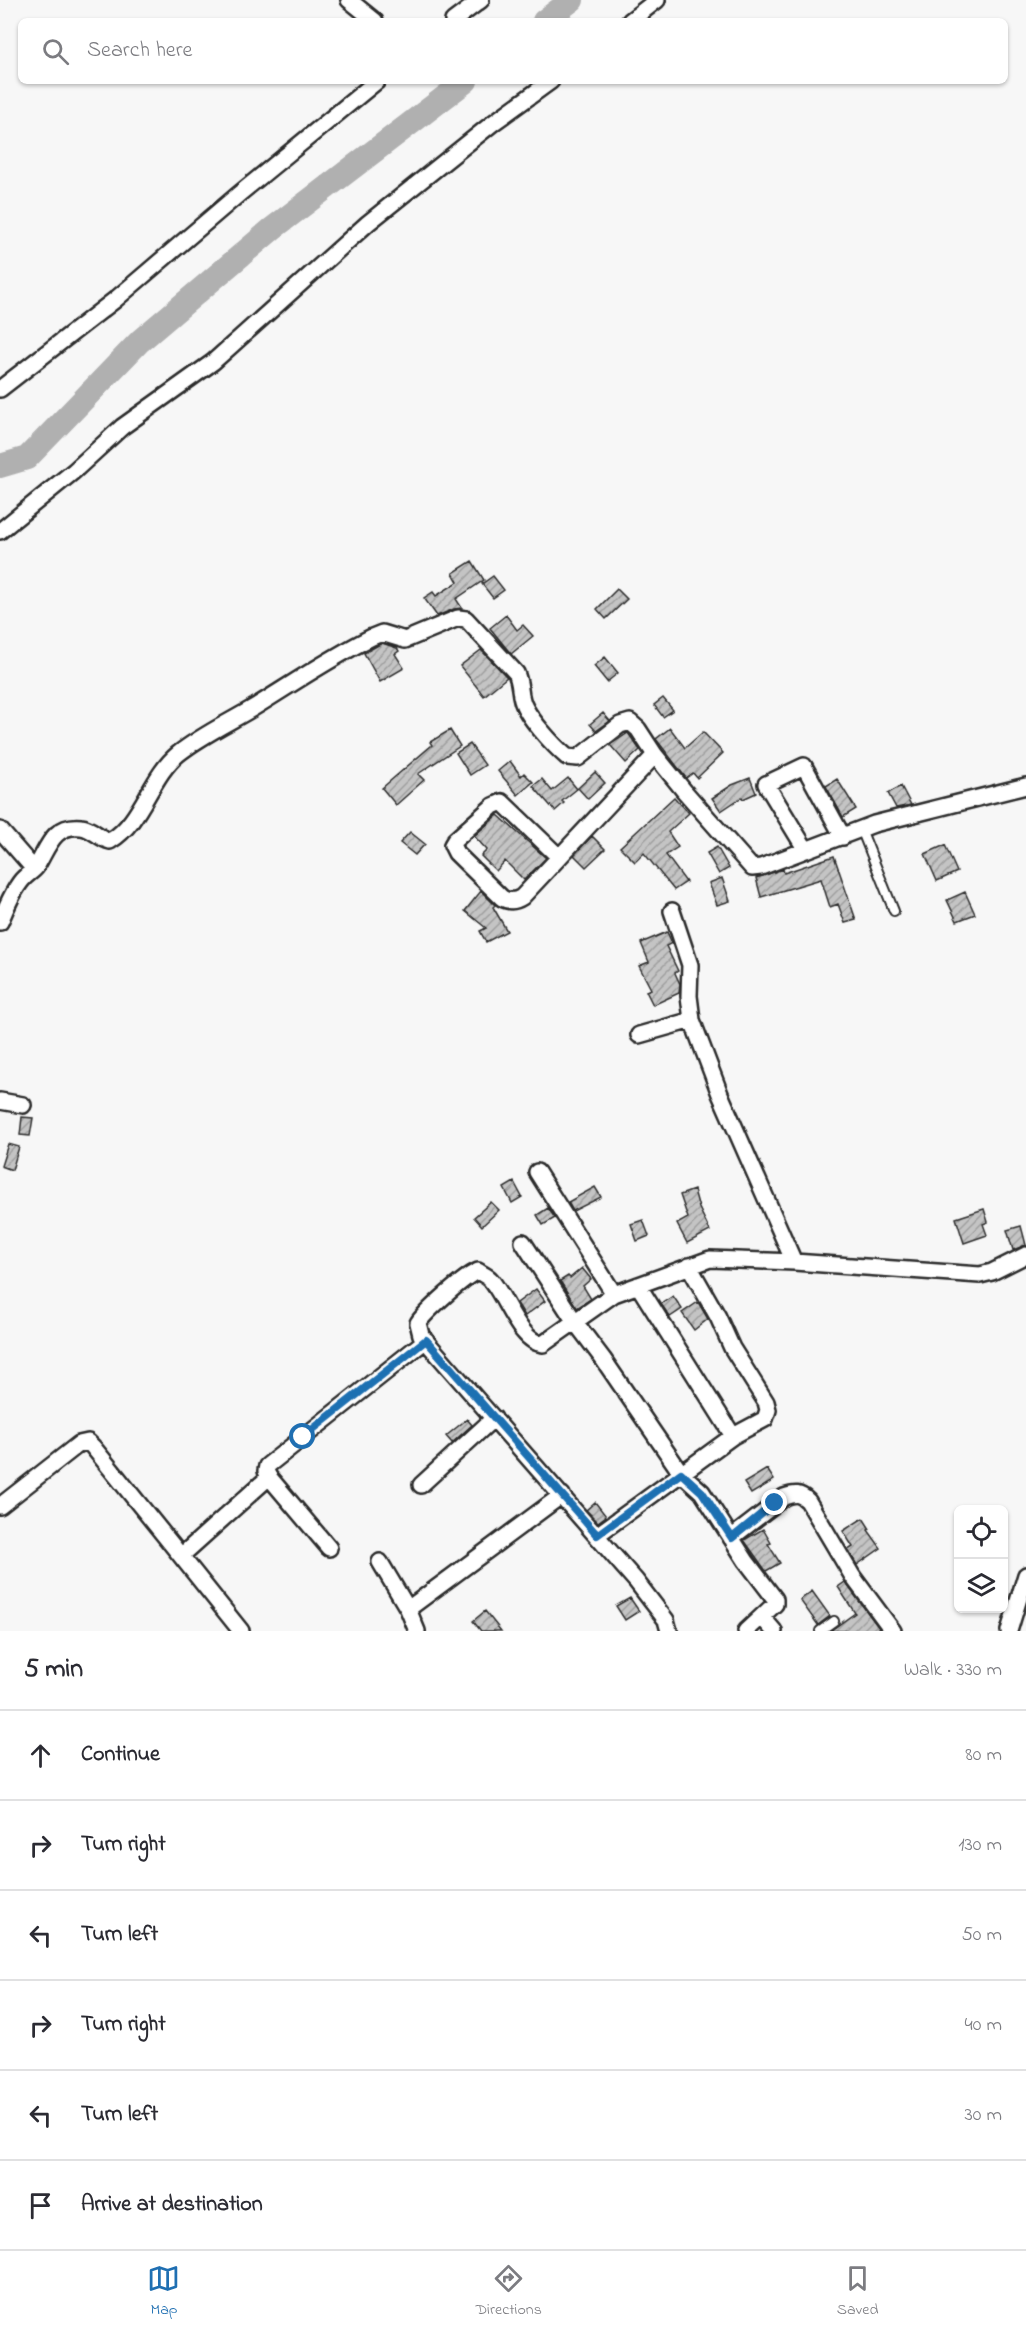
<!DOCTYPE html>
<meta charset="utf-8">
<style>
:root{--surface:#fff;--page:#f7f7f7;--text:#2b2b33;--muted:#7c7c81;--line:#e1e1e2;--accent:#1f6fb2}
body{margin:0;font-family:"Indie Flower",sans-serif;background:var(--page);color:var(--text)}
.controls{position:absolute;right:18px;bottom:18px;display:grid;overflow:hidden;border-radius:9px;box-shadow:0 2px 4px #0004}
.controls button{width:54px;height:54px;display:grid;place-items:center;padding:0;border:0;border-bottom:2px solid var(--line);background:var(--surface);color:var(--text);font:30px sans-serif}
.stop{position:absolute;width:18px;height:18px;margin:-14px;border:4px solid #1f6fb2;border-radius:50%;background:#fff}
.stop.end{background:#1f6fb2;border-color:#fff;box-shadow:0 2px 6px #0008}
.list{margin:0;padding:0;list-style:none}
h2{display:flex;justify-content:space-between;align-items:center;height:78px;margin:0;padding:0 24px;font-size:26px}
h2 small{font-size:20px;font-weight:400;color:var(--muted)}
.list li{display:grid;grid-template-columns:39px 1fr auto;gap:18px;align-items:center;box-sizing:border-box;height:90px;padding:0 24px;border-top:2px solid var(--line)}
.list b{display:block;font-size:22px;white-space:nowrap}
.list em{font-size:20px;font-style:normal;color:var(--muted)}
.icon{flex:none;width:33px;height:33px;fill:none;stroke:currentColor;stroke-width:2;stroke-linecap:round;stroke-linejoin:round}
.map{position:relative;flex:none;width:1026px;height:1631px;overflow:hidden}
.search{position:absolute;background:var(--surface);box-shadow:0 2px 4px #0004;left:18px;right:18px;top:18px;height:66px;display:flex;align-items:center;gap:15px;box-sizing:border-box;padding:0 21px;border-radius:9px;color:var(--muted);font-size:22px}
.sheet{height:618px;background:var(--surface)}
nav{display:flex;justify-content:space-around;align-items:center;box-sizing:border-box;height:84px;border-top:2px solid var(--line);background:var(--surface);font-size:16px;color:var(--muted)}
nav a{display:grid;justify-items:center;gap:3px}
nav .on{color:var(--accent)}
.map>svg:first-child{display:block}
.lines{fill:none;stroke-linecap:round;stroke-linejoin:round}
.river{stroke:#b0b0b0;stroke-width:24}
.building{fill:url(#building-hatch);stroke:#2b2b2b;stroke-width:1.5}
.lane-casing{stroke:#2b2b2b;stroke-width:12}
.street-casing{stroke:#2b2b2b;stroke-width:20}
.lane{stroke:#fff;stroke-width:8}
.street{stroke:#fff;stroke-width:15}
.route{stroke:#1f6fb2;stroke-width:8}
</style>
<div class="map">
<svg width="1026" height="1631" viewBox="0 0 1026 1631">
<defs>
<pattern id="building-hatch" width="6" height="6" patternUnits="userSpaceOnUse" patternTransform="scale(1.5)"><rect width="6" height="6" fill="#c4c4c4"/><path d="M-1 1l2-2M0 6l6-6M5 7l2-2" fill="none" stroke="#9f9f9f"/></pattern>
</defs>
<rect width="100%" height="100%" fill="#f7f7f7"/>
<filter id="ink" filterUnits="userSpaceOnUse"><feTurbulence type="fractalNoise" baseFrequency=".0167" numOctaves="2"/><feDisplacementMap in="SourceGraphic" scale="12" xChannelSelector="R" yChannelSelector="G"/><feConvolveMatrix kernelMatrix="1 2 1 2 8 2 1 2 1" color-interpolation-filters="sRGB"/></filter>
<g filter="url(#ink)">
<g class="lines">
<path class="river" d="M544,21L572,0
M0,466L27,458L140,341L272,229L466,81"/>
</g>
<path class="building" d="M472,561L484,580L456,599L462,608L454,609L437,616L424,598L433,592L436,596L458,582L453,573Z
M493,576L504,590L493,598L482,584Z
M617,589L627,599L606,619L597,609Z
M506,615L517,630L523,625L533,636L511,654L490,628Z
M382,643L397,648L399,651L395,654L404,668L380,682L364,653Z
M481,650L507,677L484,696L460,666Z
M605,657L618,673L607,682L594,666Z
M663,698L673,710L663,717L654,705Z
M603,713L610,721L596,731L590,724Z
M670,728L685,748L703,732L723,753L697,778L693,773L686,778L656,739Z
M450,730L460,746L418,774L424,780L396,805L382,788L432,745L430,742Z
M628,733L640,750L626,763L610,745Z
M470,744L485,765L470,775L456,753Z
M510,761L521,776L524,773L533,782L518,795L498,771Z
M595,772L605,783L588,799L578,788Z
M568,778L577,789L562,801L564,803L555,811L533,786L542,779L552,791Z
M750,778L756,793L743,799L742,797L721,811L712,798L732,785Z
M837,779L856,809L843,817L826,786Z
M901,786L911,805L896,808L888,793Z
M674,797L689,813L668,832L678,847L666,855L686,882L674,890L644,853L635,862L620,847Z
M498,815L546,858L524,880L505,861L496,871L481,856L487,850L474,836Z
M410,832L425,844L415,855L400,843Z
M592,836L605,849L586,867L574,855Z
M945,845L957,872L937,881L925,854Z
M717,847L729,868L719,874L707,853Z
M834,856L856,920L845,923L838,904L830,907L821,879L761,897L756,878L783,869L784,873Z
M722,878L730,901L717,905L709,883Z
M481,891L495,905L493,907L507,931L486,942L480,931L486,928L465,911Z
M965,892L975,914L957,921L947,900Z
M667,932L672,943L666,946L678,971L675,973L680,984L679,993L653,1005L646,991L651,989L639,966L649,962L641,943Z
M22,1117L33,1118L30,1136L20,1135Z
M8,1144L19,1147L12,1170L1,1166Z
M514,1182L522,1197L512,1203L504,1188Z
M595,1187L601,1197L573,1211L568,1202Z
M694,1190L699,1208L710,1231L687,1243L677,1224L688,1218L680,1195Z
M491,1202L499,1210L482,1226L474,1217Z
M548,1208L555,1218L543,1225L537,1215Z
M984,1209L988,1222L983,1224L987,1235L964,1243L956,1218Z
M643,1220L649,1236L637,1241L631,1224Z
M1021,1226L1026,1245L1013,1250L1007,1230Z
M582,1268L591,1279L583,1286L591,1299L577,1308L560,1281L568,1276L570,1278Z
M536,1289L545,1301L525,1316L517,1303Z
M673,1296L682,1309L670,1317L661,1304Z
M698,1302L708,1319L694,1330L682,1313Z
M467,1419L472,1425L452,1443L446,1436Z
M767,1469L774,1480L751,1494L744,1483Z
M595,1502L606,1516L598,1522L586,1510Z
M863,1518L870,1529L868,1530L881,1548L857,1565L848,1550L853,1547L843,1531Z
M763,1529L771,1543L768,1544L780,1563L766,1571L744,1540Z
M845,1582L879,1628L875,1631H830L855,1613L838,1587Z
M812,1591L830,1616L818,1625L800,1600Z
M630,1598L639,1611L625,1620L616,1606Z
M485,1611L501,1631H481L473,1621Z"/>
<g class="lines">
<defs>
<path id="lane" d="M861,829L894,911
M820,1631L834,1621"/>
<path id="street" d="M349,0L375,21
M453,21L481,0
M630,21L657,0
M0,389L116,299L239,194L377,81
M0,531L74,471L122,427L213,362L368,223L493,123L551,81
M0,830L34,869
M806,850L766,784L804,766L843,837
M559,857L502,802L493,806L455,840L452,845L456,853L502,898C509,902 516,901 522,897L655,755
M672,911L690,965L689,996L692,1020L720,1094L794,1262
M0,922C6,908 12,892 22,880C26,875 32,872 36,867C48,848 53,824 81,827C93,828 99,839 110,841C142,822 150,777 178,754C200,736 228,723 253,708C292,684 330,658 372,637L382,633L405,640L458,618L466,619L516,673C521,684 519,690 522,700C526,716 554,746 567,757L578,758L620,725L630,722L638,729L655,755L685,792L752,868L761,867L874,824L1026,786
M639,1035L692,1020
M0,1101L23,1105
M537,1172L614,1294
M523,1242L575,1322L603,1359L681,1473L702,1492L746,1561L775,1599V1604L746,1631
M638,1285L733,1436
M421,1485L494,1418
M0,1506L79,1444L88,1442L93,1447L181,1556L269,1477
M597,1535L733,1436L765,1419L768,1410L766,1402L732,1348L718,1317L689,1266
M731,1538L784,1497C795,1493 800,1493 808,1501L853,1577L893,1631
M329,1548L269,1477L266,1471L267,1466L426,1340
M181,1556L241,1631
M380,1562L408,1609L417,1631
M408,1609L562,1495
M762,1617L774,1631
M669,1631L666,1620L636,1581L431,1347L421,1335L418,1323C425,1312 466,1275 478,1271C482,1274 487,1276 490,1279C505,1295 520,1343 543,1344L614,1294L710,1259L794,1262L980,1275L992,1272L1026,1255
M1009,1631L1026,1575"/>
</defs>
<use href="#lane" class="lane-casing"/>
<use href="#street" class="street-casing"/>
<use href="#lane" class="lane"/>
<use href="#street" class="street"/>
</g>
</g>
<g class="lines" filter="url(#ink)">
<path class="route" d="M303,1437L426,1340L597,1535L681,1473L702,1492L732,1538L775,1503"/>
</g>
</svg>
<div class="controls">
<button><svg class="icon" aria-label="locate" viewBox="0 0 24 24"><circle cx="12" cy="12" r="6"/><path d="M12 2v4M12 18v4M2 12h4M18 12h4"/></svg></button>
<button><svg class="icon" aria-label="layers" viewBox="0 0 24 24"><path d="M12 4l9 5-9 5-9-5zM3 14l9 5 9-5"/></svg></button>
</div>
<div class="stop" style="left:303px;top:1437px"></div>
<div class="stop end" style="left:775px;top:1503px"></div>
<div class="search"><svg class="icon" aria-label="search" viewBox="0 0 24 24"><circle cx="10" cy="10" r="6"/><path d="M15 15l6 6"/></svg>Search here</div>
</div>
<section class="sheet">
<h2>5 min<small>Walk · 330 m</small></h2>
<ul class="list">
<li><svg class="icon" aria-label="ahead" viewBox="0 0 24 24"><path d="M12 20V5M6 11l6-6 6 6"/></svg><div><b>Continue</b></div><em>80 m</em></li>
<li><svg class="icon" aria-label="right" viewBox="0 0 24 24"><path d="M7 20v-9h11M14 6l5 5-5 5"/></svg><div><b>Turn right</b></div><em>130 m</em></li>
<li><svg class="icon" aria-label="left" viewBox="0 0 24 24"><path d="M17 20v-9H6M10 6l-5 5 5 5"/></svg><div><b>Turn left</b></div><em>50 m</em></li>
<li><svg class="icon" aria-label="right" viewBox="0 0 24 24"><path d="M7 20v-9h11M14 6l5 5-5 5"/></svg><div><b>Turn right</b></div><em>40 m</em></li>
<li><svg class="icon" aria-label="left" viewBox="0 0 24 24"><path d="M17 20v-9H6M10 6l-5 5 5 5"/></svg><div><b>Turn left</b></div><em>30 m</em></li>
<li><svg class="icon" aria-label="arrive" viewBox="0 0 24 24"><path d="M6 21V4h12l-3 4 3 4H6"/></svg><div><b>Arrive at destination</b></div></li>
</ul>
</section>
<nav>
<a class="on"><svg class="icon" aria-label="map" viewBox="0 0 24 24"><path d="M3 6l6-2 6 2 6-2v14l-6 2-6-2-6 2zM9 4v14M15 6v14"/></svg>Map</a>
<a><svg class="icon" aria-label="directions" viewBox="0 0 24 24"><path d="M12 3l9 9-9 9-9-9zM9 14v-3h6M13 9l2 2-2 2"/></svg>Directions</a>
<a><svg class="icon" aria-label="saved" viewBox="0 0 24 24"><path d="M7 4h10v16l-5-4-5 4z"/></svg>Saved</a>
</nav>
